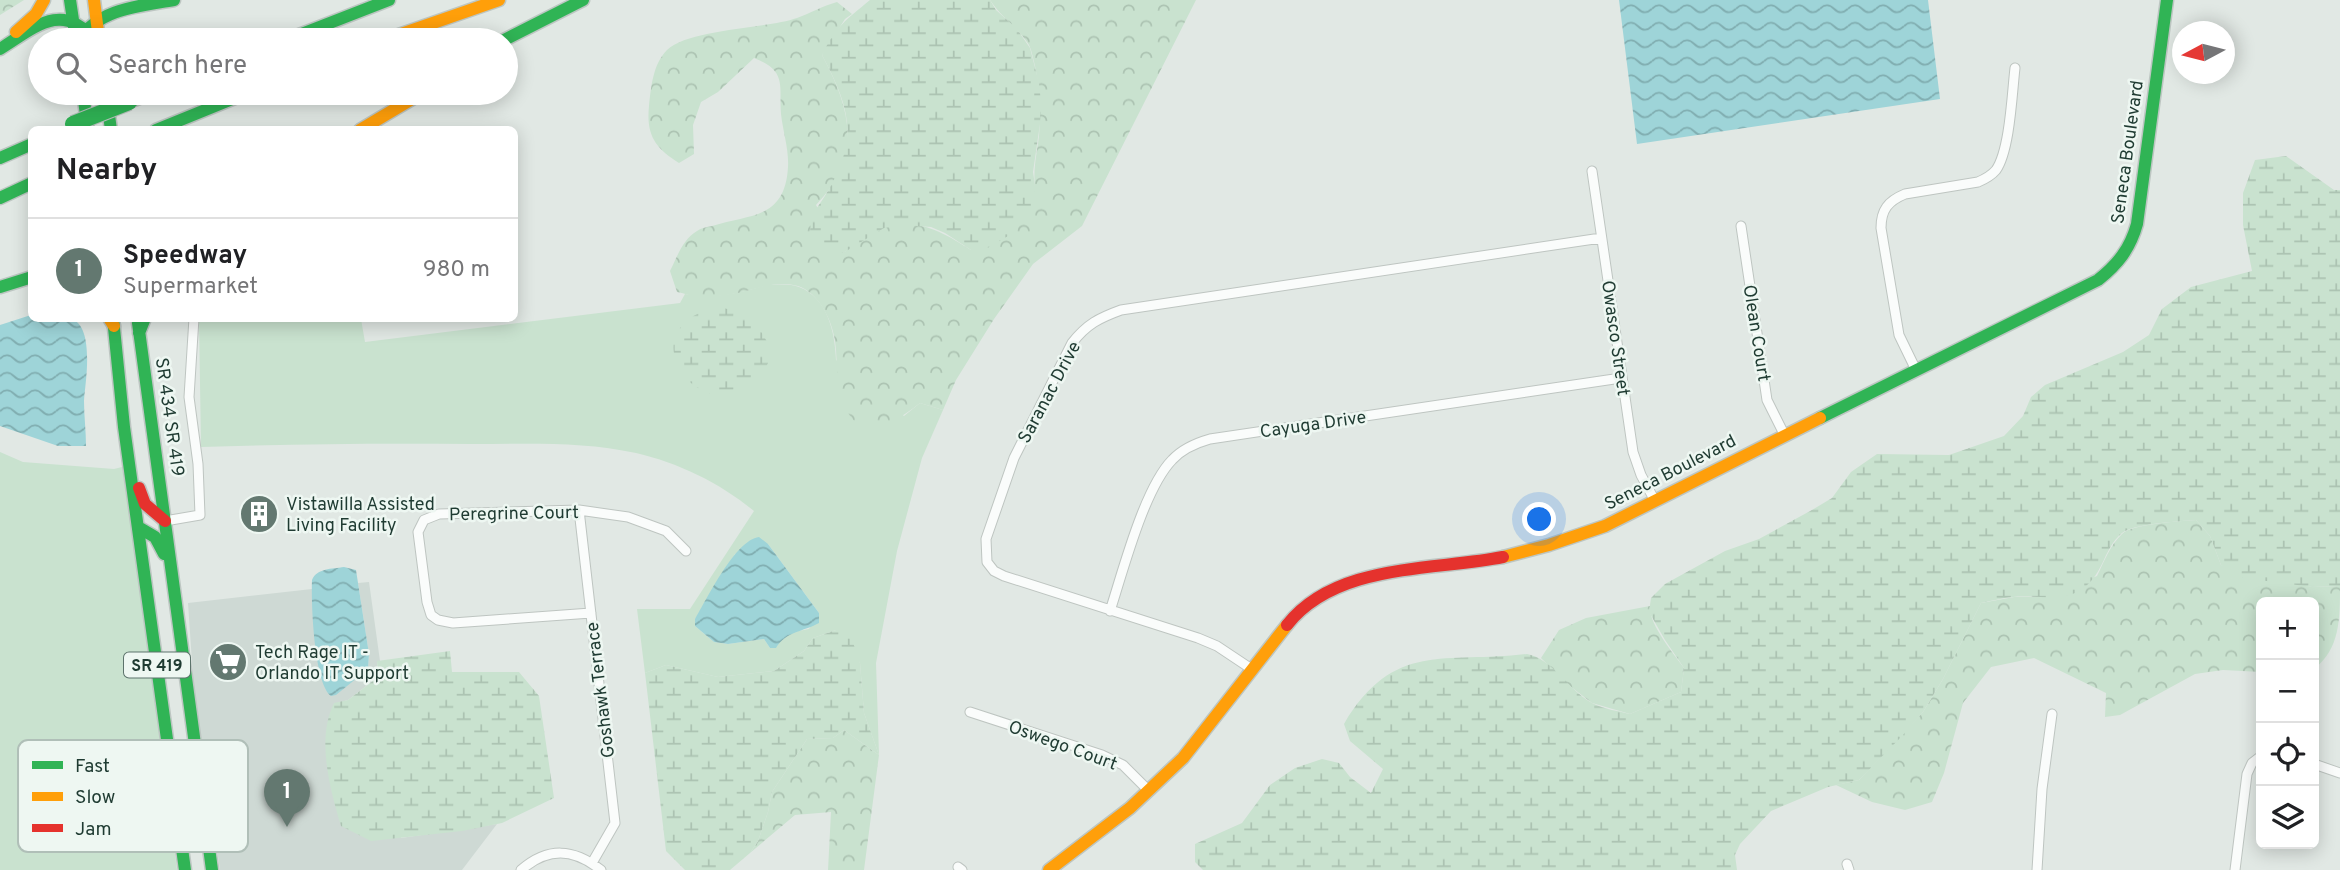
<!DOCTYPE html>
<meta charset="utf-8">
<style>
:root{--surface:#fff;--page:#f6f6f6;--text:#202124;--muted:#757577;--line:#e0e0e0;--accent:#637870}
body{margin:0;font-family:Overpass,sans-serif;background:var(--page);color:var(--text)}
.controls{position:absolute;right:21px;bottom:21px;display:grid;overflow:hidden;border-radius:10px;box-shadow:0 4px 18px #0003}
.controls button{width:63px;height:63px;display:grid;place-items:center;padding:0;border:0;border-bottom:2px solid var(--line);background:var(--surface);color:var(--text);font:35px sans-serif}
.compass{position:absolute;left:2172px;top:21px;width:63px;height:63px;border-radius:50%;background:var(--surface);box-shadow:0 4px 18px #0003;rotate:263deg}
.you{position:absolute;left:1540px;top:520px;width:24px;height:24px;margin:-18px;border:5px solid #fff;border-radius:50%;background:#1a73e8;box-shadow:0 0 0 10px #1a73e833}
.badge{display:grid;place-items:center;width:46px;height:46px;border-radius:50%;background:var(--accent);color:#fff;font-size:23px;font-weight:700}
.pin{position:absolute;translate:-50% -58px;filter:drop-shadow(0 2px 4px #0008)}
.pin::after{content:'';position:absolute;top:37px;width:24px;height:21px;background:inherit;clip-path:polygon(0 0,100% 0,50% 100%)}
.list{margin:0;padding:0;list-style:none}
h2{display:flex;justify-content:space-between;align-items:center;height:91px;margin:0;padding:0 28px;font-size:30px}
h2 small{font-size:23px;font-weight:400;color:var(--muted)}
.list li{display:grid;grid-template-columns:46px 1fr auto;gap:21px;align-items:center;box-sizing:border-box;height:105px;padding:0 28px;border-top:2px solid var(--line)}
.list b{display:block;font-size:26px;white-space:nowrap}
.list p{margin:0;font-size:23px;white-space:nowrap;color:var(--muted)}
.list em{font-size:23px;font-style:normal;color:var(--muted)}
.icon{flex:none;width:38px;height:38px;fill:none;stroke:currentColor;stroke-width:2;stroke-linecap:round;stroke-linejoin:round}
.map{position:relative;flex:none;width:2340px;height:870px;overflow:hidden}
.search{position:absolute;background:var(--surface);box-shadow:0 4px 18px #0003;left:28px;top:28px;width:490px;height:77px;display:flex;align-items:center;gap:18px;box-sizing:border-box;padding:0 24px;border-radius:38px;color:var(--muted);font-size:26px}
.panel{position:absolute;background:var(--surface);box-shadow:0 4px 18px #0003;left:28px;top:126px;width:490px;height:196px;border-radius:10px}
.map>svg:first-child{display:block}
.built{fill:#ced9d4}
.green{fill:#c9e2cf;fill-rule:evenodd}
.forest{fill:url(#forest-crowns)}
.wetland{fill:url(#wetland-marsh)}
.water{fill:url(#water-waves)}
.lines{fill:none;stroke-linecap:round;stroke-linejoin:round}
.street-casing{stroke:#bec5c1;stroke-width:11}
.fast-casing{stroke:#bdc6c2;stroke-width:15}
.slow-casing{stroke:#bdc6c2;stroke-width:15}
.jam-casing{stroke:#bdc6c2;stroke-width:15}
.street{stroke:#fafcfb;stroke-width:9}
.fast{stroke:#30b455;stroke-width:12}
.slow{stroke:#ff9f0a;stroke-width:12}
.jam{stroke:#e5322d;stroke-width:12}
.fast-bridge-casing{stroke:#bbc5c1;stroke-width:18;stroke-linecap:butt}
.fast-bridge{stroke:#30b455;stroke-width:16}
.labels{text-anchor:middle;stroke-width:5;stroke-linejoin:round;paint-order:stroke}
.shield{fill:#eef7f2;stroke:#5d736c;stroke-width:2}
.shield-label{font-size:16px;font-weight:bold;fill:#1f3b32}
.street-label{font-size:18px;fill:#1f3b32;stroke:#eef7f2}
.poi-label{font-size:18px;fill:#1f3b32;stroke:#eef7f2;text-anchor:start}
.key{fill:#eef7f2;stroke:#b0bfb8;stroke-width:2}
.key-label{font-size:19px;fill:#1f3b32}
</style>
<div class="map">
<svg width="2340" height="870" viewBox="0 0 2340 870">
<defs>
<pattern id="forest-crowns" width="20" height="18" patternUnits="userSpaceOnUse" patternTransform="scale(1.75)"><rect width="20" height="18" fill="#c9e2cf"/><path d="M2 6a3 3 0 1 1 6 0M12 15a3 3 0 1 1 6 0" fill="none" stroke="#acc3b2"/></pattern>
<pattern id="wetland-marsh" width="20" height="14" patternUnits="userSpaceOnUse" patternTransform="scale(1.75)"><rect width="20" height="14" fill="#c9e2cf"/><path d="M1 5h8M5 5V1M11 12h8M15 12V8" fill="none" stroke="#acc3b2"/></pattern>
<pattern id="water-waves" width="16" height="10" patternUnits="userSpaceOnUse" patternTransform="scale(1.75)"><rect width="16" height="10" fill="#9ed4d8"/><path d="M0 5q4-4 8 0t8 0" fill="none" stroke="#80adb0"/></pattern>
</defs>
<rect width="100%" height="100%" fill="#e1e8e4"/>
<path class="built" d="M369,582L380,661L377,662L378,677L348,700L334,704L401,838L497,824L462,870H220L194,692L188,603L312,589L318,659L361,672L368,668L369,654L358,583Z"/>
<path class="green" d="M766,285C776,285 789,283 799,287C828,298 835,333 836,360L904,416L920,403L943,410L922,458L897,551L876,663L879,755L864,713L860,663L836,630L813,638L804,651L774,671L718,677L666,665L645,673L637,609H690L754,511C720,483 679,463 636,453C582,441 526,444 472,444C381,443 291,444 201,447L199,319H361L365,342L680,303L685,294C710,299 742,293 766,285ZM768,544L819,613L809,629L793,632L770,648L764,639L728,644L714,642L695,626V619L735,554Z
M0,452L23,462L114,469L122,467L146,623L177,870H0Z"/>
<path class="forest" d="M0,0H24L0,15Z
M990,0H1196L1082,226L1033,264L994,319L956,380L943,410L920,403C877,437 847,442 838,378C836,366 837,353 835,341C832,320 819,293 798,286C782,281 765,286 750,290C735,294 713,298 698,297C691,296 683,293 677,292L670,271C677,257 683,239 697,231C701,228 707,227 712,226C751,214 785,219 788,167C789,149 783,132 781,114C779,84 787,71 754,58L718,92L701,102L693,125L694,154L679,163C655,148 646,135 649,106C651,87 653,64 667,50C689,29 765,29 797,18C811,13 822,6 837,2L852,14L845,19L822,55C851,109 863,156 816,205L843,253C855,245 870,232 885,227C917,217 945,233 971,250L1035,185C1033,168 1037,153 1039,136C1041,112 1040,90 1035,66C1033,59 1032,51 1029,45C1018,28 1001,17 990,0Z
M2196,520L2210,536L2221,565L2312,587L2340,586C2340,619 2340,649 2314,669V602H2261V672L2223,670L2195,674L2120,715L2105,717L2106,693L2034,658L1991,667L1963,703L1944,773L1932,802L1905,810L1872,802L1836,785L1859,780L1923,712L1943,679L1981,603L2014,597H2046L2097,576C2104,562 2110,545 2122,534C2131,524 2181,521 2196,520Z
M1650,606C1648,623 1674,654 1684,668L1681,692L1630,714L1592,703L1566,683L1541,658L1559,630L1586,618Z
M844,730L879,755L864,870H828L831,812L795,815L750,853L758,841L768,812L772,792L807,739L833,738Z"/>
<path class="wetland" d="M870,0H990L996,10L1017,29L1030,48L1039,83L1041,103L1040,124L1033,172L1035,185L1031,213L1008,236L984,250H971L945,233L931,227L905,225L884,228L843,253L824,250L810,239C810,210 817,211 829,189C859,137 849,106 822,55C836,26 846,20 870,0Z
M2286,156L2334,190H2340V586L2312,587L2243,578L2221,565L2210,536L2196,520C2181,521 2132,524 2122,533C2101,551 2105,577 2077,592C2059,601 2032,595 2013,597C2002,598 1991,601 1981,603L1943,679L1923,712L1902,736L1859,780L1828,787L1771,811L1740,844L1735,855L1737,870H1203L1195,862V844L1242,823L1270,785L1295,768L1322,759L1339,763L1350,777L1371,793L1383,769L1350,741L1344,724C1394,640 1445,664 1527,654C1553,659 1568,690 1592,703C1603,709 1618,711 1630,714L1681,692L1684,668L1665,640L1649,612L1651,598L1665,584L1725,551L1759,539L1812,510L1832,498L1851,472L1877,454L1949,455L2004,436L2023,416L2031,397L2045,385L2123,352L2149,335L2162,309L2191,287L2252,271L2243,225V193L2255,160Z
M721,307L746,315L758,326L770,347L771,357L764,371L737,391L715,396C706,391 694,388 687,379C657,344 681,312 721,307Z
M848,628L860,663L864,713L879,755L844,730L833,738L807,739L772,792L768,812L758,841L750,853L730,870H685L666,851L645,673L666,665L718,677L774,671L804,651L813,638L836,630Z
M450,651L452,672H519L539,696L554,798L502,823L462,831L371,841L341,826C330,789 316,739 334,703L348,700L378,677L377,661Z"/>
<path class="water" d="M1619,0H1928L1940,99L1637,144Z
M31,315L32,318C43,318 60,315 70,318C96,326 85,383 84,401C84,416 86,431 86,446H58L0,426V325Z
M759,537L768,544L819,613V623C803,632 786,631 776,648H770L764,639L728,644L714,642L695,626V619C707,599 735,540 759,537Z
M344,567L356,570L369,654L368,669L336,695L331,696C314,683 311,603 312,580C317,568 332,569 344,567Z"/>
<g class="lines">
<defs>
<path id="street" d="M1592,171L1633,452L1641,475L1655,501
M1741,226L1767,400L1785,436
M1916,370L1899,335L1881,228C1881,210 1888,201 1905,194L1978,182C1985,179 1991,176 1996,170C2010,150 2012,93 2015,68
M579,510L615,823L592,863
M165,521L200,515L198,464L189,397L194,318
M1110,611C1123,571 1144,489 1172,460C1182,449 1196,443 1210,439L1621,378
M591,613L453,623L438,620L431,615L427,602L418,532L424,520L439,514L579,510L628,517L666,531L686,551
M1253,670L1217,646L1198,638L1004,576L994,571L987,562L986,539L1014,458L1072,343C1087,324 1099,318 1121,310L1601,238
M970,712L1102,755L1123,765L1149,791
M2314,764L2340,773
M1847,864L1849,870
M958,867L962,870
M521,870C548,847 573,848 601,870
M2037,870L2042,789L2052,714
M2235,870L2247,774L2252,763L2261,756"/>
<path id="fast" d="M70,0L76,40
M79,40C99,8 140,6 174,0
M286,40L389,0
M504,40L583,0
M0,49C34,28 62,0 94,40
M83,93L88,130
M106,93L111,130
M129,102L152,93
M156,130L247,93
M0,158L32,144
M0,198L32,183
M0,287L32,277
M113,318L124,427L185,870
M138,323L212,870
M139,333L145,318
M1820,418L2098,280C2118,264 2130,249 2137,224L2167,0
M138,527L155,537L164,554"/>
<path id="slow" d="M94,0L99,40
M16,32L36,14L44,0
M384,40L499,0
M360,130L422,93
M109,318L114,326
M1503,557L1549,545L1605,526L1820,418
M1049,870L1130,808L1183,758L1287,625"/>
<path id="jam" d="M139,488L145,504L165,521
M1287,625C1336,563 1432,571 1503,557"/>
</defs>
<use href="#street" class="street-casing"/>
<use href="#fast" class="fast-casing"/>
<use href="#slow" class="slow-casing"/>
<use href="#jam" class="jam-casing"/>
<use href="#street" class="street"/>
<use href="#fast" class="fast"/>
<use href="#slow" class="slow"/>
<use href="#jam" class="jam"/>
<defs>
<path id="fast-bridge" d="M73,124L129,102"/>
</defs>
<use href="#fast-bridge" class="fast-bridge-casing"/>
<use href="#fast-bridge" class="fast-bridge"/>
</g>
<defs>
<symbol id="building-disc" viewBox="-11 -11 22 22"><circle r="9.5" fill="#637870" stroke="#eef7f2"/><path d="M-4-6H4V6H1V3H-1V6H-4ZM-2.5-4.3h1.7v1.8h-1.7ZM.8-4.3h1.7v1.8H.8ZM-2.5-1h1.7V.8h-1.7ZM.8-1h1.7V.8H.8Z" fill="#fff"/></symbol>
<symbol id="supermarket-disc" viewBox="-11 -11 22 22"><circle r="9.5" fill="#637870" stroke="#eef7f2"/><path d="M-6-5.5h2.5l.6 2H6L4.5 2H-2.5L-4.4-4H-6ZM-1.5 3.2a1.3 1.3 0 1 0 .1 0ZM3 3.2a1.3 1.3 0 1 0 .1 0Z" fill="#fff"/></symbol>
</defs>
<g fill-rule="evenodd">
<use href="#building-disc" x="237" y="492" width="44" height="44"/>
<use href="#supermarket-disc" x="206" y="640" width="44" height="44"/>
</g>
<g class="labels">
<rect class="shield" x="124" y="652.5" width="66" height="25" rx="5"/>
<g class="shield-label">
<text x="157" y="671">SR 419</text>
</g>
<g class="street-label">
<text transform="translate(2127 152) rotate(-82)" y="6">Seneca Boulevard</text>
<text transform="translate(1757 333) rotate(81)" y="6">Olean Court</text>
<text transform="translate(1616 338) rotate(82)" y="6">Owasco Street</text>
<text transform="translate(1049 392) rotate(-62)" y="6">Saranac Drive</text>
<text transform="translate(170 417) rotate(82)" y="6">SR 434 SR 419</text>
<text transform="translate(1313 424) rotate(-8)" y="6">Cayuga Drive</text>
<text transform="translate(1670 472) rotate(-27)" y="6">Seneca Boulevard</text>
<text transform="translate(514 513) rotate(-1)" y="6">Peregrine Court</text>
<text transform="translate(600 690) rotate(-97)" y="6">Goshawk Terrace</text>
<text transform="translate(1063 745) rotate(20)" y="6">Oswego Court</text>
</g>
<g class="poi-label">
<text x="286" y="510">Vistawilla Assisted<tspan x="286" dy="21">Living Facility</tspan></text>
<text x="255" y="658">Tech Rage IT -<tspan x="255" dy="21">Orlando IT Support</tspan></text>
</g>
</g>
<rect x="18" y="740" width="230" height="112" rx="10" class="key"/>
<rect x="32" y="761" width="31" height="8" fill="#30b455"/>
<rect x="32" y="792" width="31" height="9" fill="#ff9f0a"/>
<rect x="32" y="824" width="31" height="8" fill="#e5322d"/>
<g class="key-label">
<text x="75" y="772">Fast</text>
<text x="75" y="803">Slow</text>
<text x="75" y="835">Jam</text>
</g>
</svg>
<div class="controls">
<button>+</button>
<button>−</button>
<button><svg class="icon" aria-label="locate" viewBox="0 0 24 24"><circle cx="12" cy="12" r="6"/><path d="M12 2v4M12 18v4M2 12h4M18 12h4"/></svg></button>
<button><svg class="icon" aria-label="layers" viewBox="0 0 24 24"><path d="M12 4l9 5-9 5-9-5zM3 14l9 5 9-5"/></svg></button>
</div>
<svg class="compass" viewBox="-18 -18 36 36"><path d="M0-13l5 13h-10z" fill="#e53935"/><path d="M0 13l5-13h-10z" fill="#757577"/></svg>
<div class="you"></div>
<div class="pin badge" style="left:287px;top:827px">1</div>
<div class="search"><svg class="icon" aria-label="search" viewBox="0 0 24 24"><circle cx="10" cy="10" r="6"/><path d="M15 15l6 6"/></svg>Search here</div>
<section class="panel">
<h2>Nearby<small></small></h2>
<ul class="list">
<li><span class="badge">1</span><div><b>Speedway</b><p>Supermarket</p></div><em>980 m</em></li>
</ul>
</section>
</div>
